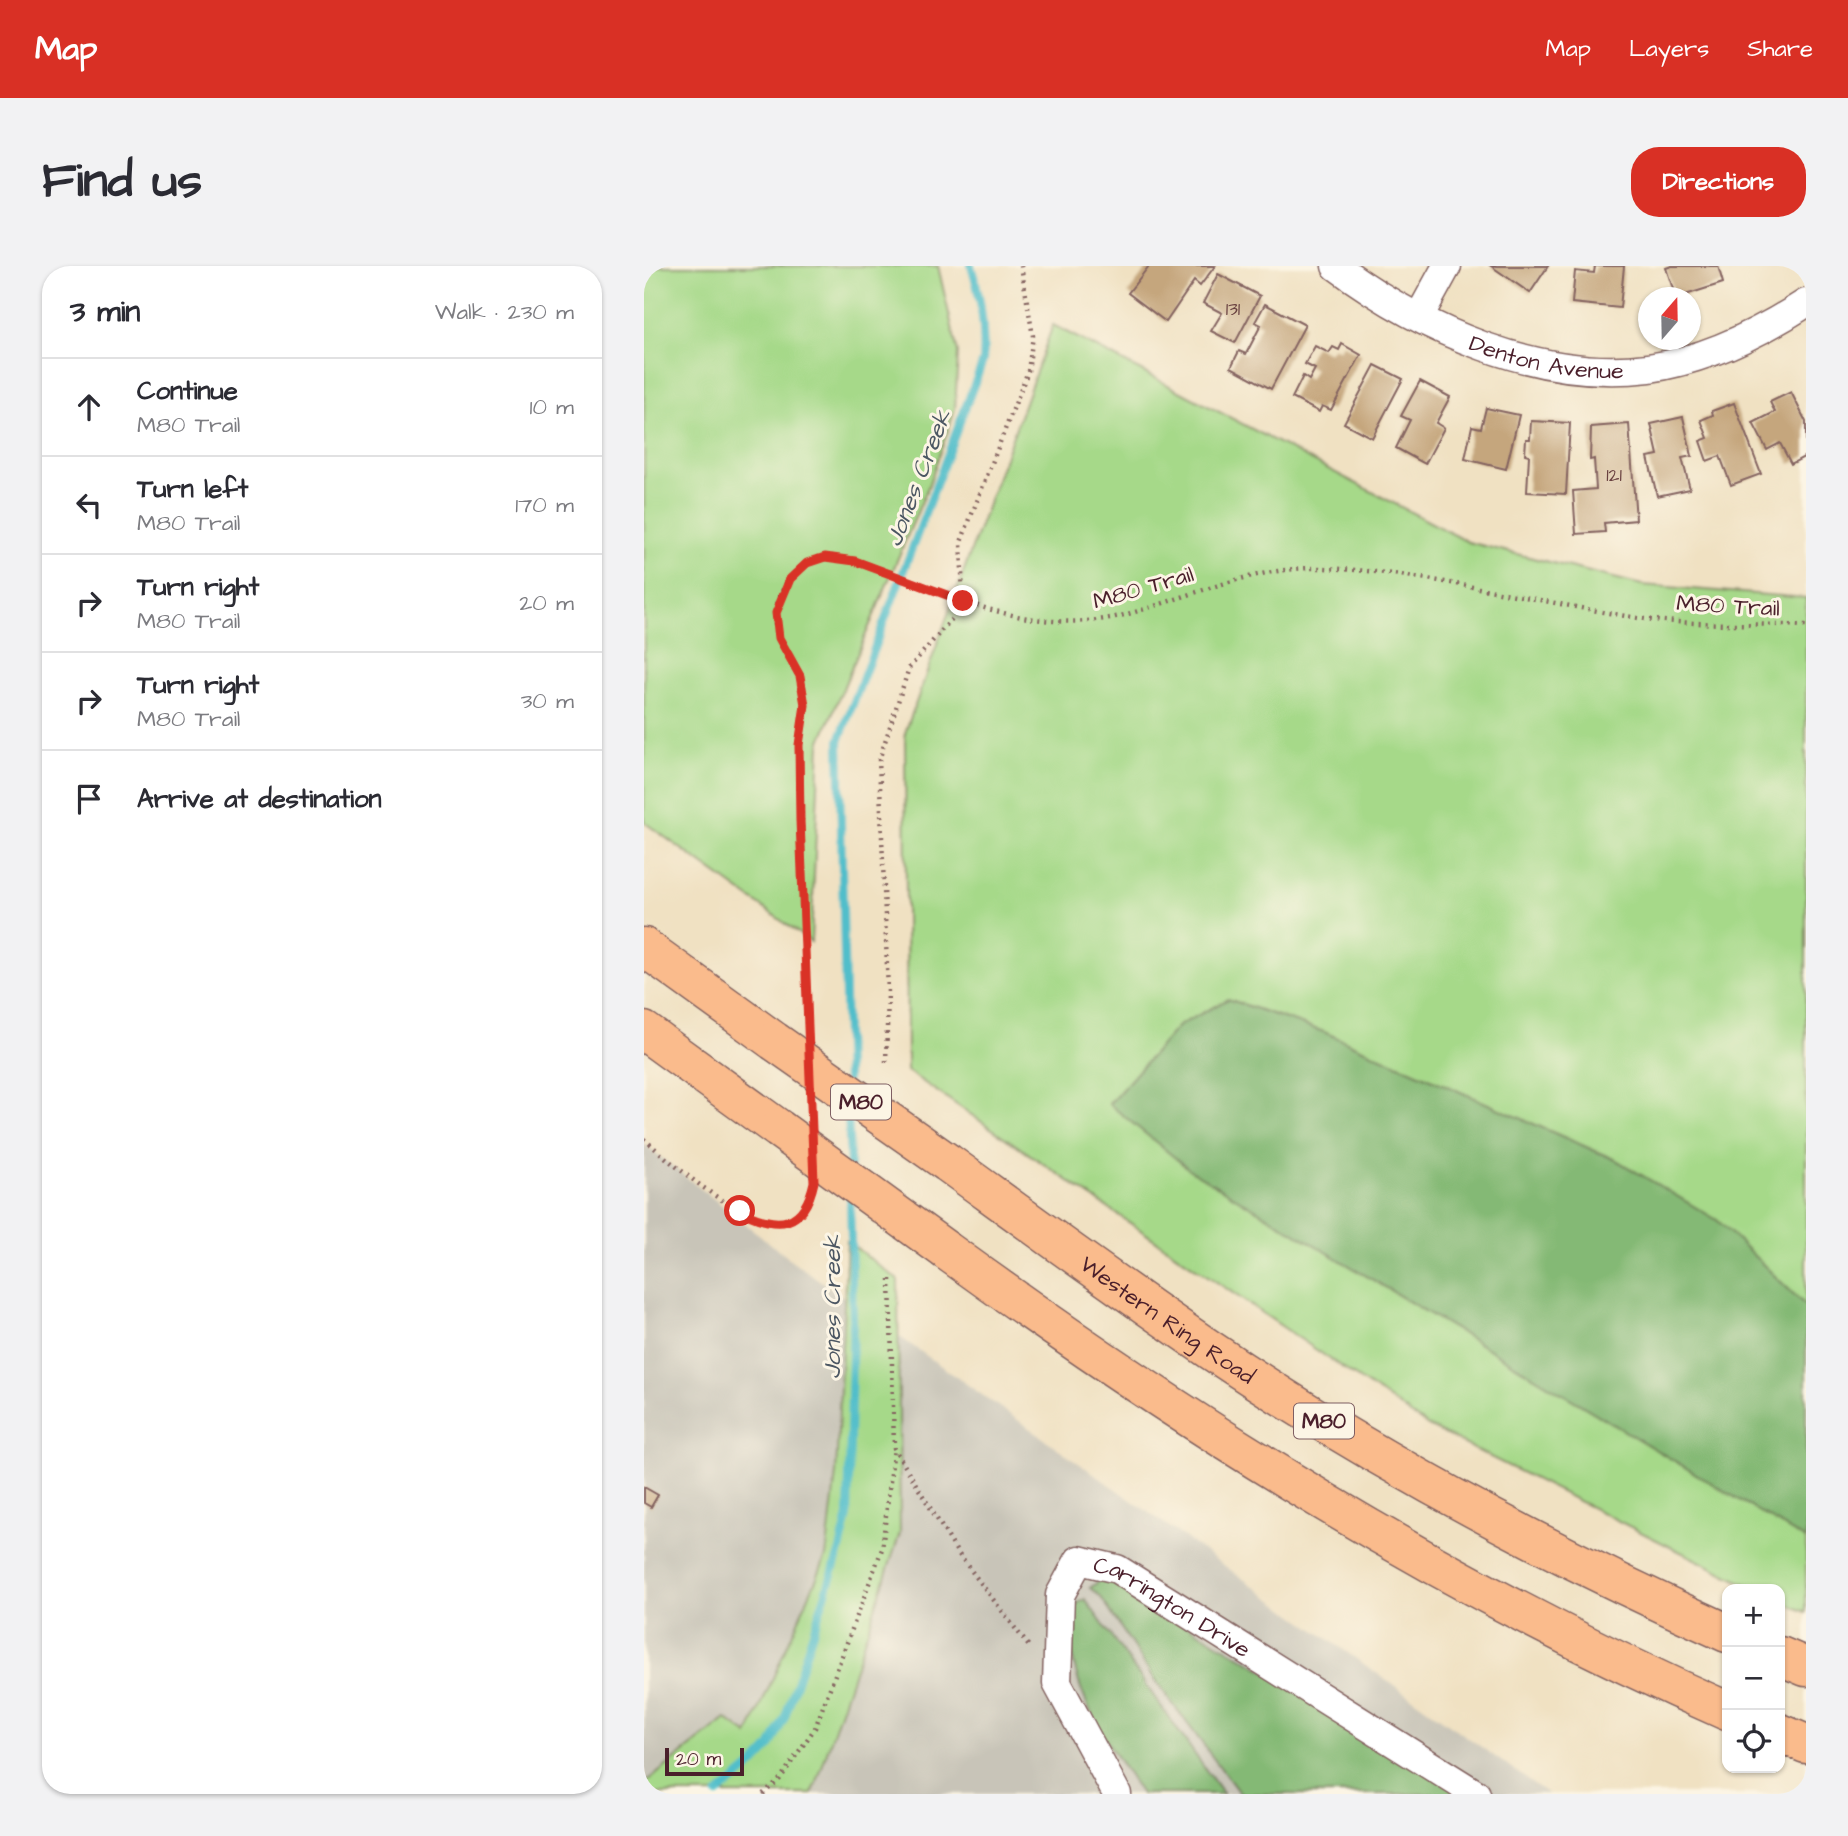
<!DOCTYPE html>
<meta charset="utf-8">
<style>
:root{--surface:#fff;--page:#f2f2f3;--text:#2b2b33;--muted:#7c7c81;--line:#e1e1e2;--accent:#d93025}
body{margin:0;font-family:"Architects Daughter",sans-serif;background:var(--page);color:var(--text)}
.controls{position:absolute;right:21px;bottom:21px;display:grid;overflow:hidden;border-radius:14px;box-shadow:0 2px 5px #0004}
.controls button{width:63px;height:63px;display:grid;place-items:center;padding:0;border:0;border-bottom:2px solid var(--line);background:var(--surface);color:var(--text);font:35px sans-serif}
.compass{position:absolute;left:994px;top:21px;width:63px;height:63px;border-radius:50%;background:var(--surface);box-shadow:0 2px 5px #0004;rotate:20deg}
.scale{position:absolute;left:21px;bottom:18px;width:79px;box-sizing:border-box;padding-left:7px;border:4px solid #4a1f2b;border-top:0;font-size:19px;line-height:24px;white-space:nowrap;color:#4a1f2b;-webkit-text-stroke:5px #fcf5e5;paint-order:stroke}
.stop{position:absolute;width:21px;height:21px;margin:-16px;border:5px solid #d93025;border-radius:50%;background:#fff}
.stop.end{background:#d93025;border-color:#fff;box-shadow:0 2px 7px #0008}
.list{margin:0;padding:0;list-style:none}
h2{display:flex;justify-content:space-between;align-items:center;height:91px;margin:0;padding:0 28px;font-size:30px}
h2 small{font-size:23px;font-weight:400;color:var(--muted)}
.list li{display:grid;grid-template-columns:46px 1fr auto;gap:21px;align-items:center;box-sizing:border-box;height:98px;padding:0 28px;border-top:2px solid var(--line)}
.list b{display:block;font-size:26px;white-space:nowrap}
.list p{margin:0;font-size:23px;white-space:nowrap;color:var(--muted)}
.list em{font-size:23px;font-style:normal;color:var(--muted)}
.icon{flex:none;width:38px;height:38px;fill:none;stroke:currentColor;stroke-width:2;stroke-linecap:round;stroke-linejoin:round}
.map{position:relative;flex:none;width:1162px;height:1528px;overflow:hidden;border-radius:28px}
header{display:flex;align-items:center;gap:42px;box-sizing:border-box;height:98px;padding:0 35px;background:var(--accent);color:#fff}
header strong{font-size:33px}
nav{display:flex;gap:38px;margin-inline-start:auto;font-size:24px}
.intro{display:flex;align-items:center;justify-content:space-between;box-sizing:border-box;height:168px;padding:0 42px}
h1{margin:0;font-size:49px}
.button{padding:18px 32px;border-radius:28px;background:var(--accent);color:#fff;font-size:24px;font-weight:700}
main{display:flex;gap:42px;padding:0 42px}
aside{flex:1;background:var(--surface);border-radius:28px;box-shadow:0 2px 5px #0004}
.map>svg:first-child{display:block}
.industrial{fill:#c8c4b8}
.green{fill:#a6d989;stroke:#787c5a;stroke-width:2}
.forest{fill:#84b975;stroke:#676c50;stroke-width:2}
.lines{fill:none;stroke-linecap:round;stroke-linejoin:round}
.stream{stroke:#51beca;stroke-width:8}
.building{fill:#c5a67d}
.street-casing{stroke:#846360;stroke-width:31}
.highway-casing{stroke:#846360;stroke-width:41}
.path{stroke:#846360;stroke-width:4.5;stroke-dasharray:2 5;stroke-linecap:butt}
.street{stroke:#fff;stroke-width:28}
.highway{stroke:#fabb8c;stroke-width:38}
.highway-bridge-casing{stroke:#846360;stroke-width:41;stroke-linecap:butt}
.highway-bridge{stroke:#fabb8c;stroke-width:38}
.route{stroke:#d93025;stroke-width:9}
.labels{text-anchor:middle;stroke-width:6;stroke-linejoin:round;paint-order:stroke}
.number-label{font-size:19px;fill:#694140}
.shield{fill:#fcf5e5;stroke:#7f5f63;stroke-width:2}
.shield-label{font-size:21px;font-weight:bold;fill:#4a1f2b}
.street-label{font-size:23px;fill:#4a1f2b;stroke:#fcf5e5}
.water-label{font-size:24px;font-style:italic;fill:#4c5763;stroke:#fcf5e5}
</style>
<header>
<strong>Map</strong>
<nav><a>Map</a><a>Layers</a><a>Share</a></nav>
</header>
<div class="intro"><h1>Find us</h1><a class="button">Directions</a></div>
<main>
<aside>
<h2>3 min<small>Walk · 230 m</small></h2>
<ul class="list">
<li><svg class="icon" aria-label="ahead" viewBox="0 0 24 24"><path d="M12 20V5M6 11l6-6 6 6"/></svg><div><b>Continue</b><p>M80 Trail</p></div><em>10 m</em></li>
<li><svg class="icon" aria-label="left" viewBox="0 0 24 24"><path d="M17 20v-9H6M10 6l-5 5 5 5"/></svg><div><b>Turn left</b><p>M80 Trail</p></div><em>170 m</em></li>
<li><svg class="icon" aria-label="right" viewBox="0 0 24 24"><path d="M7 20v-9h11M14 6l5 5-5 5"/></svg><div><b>Turn right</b><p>M80 Trail</p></div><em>20 m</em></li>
<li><svg class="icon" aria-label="right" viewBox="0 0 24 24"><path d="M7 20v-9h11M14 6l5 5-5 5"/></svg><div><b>Turn right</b><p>M80 Trail</p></div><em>30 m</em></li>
<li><svg class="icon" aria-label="arrive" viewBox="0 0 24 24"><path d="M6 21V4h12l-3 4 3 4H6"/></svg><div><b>Arrive at destination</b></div></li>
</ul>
</aside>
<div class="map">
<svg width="1162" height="1528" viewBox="0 0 1162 1528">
<rect width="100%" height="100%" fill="#fcf5e5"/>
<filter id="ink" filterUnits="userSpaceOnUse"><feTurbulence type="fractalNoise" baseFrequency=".0143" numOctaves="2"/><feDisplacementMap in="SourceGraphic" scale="14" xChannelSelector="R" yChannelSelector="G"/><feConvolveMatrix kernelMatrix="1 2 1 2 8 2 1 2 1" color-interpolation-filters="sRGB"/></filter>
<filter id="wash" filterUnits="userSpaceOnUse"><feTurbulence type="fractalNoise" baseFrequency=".00686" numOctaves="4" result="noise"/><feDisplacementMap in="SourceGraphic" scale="28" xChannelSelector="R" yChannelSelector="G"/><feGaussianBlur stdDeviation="1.57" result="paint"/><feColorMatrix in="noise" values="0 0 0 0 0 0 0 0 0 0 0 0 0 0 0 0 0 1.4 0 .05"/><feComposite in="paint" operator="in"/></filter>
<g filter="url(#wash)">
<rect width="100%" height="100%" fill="#f0e1c2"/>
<path class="industrial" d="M0,878L151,997L904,1528H0Z"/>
<path class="green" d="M0,0H294L314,87L311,144L284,221L176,477L167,676L0,556Z
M409,59L824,276L998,319L1162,332V1346L1136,1335V1323H1111L784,1160L263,805L261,467Z
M203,975L254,1014L256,1267L172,1519L168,1528H0V1518L82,1453L104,1469L182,1291L192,1207Z"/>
<path class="forest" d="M584,733L680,766L972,894L1073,954L1162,1040V1274L546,904L465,838L534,760Z
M460,1311L832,1528H596L511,1414L456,1330L446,1322Z
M441,1333L579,1528H497C460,1473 413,1407 431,1339Z"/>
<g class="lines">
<path class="stream" d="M203,813L195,475L339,95C341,61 338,32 327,0
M204,843L206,900
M74,1528L109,1499L126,1481L141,1451L196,1284L204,1250L209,1053L206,931"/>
</g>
<g id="blocks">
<path class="building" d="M505,0H571L556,20L550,15L522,56L484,27Z
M847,0H904L886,27Z
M951,0H980L976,42L928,37L931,5L950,7Z
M1028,0H1074L1079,17L1032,32L1022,2Z
M574,8L616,30L591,77L567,65L578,47L559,37Z
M621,38L661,59L627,123L587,101L595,85L602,88L617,59L611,56Z
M698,78L717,89L687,144L678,140L675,146L648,132L659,110L665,114L671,103L661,98L671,80L685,87L689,81L695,84Z
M731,99L759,113L728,172L700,157Z
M776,115L806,131L792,157L800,162L781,198L752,182L766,154L757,150Z
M1147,126L1162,156V190L1147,198L1136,177L1123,184L1109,157L1131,146L1126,136Z
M1090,137L1117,208L1087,219L1076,190L1063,195L1056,175L1064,172L1057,154L1069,149L1068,145Z
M842,142L875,149L862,203L821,193L828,160L837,162Z
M1039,151L1048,190L1038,192L1046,223L1013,230L1004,191L1014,189L1007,158Z
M887,155L926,157L922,228L883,226L885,189L881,188L882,173H886Z
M985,158L992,254L960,257L961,266L932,268L929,225L952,223L950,193L946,194L947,161Z
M0,1221L14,1229L7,1241L0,1237Z"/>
</g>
</g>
<g filter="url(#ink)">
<use href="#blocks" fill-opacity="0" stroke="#846360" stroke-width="2"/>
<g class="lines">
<defs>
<g id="street">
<path id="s1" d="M692,0C778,64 895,116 1005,102C1062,94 1114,68 1162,37"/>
<path d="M775,51L803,0"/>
<path id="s2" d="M473,1528L413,1417L416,1329L435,1294L473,1303L832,1528"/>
</g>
<g id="highway">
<path d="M0,681L130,775"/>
<path d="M0,765L135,863"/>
<path id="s3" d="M304,897C391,960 478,1024 568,1085C730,1194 905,1287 1083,1367"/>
<path d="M303,985C549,1163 805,1323 1083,1445"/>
<path d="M1136,1390L1162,1401"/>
<path d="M1136,1467L1162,1478"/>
</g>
</defs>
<use href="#street" class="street-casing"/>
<use href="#highway" class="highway-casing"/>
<path class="path" d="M163,758L155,479C157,461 162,443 160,425C157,401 137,384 132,361C127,334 148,300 174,292C186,289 199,292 211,295C299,326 385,373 480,349C547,331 609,300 680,302C781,306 888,335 988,351C1042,360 1107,357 1162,360
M242,796L244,727L235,494L265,402L313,347L319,335L317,276L384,105L389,70L377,0
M0,873C31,899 149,1010 168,924
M246,1013L250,1182L313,1286L387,1383
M119,1528L136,1513L171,1462L238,1283L250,1182"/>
<use href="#street" class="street"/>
<use href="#highway" class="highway"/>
<defs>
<path id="highway-bridge" d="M130,775L304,897
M135,863L303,985"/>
</defs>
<use href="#highway-bridge" class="highway-bridge-casing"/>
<use href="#highway-bridge" class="highway-bridge"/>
</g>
</g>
<g class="lines" filter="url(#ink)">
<path class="route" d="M96,945C134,964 160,962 170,916L156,554L155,479L161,439L156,410L135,372L132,347L146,313L163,297L181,291L211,295L319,335"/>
</g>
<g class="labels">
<g class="number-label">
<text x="589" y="49">131</text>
<text x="970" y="215">121</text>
</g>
<g class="shield">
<rect x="187" y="818.5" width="60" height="35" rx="5"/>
<rect x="650" y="1137.5" width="60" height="35" rx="5"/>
</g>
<g class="shield-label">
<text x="217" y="843">M80</text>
<text x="680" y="1162">M80</text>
</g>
<g class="street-label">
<text dy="8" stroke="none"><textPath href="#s1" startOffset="233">Denton Avenue</textPath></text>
<text transform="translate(499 321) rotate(-16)" y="8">M80 Trail</text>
<text transform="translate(1084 339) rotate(3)" y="8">M80 Trail</text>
<text dy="8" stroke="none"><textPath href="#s3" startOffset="270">Western Ring Road</textPath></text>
<text dy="8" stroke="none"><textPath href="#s2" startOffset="359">Carrington Drive</textPath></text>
</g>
<g class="water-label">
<text transform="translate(274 212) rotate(-69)" y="8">Jones Creek</text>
<text transform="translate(188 1041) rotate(-90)" y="8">Jones Creek</text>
</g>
</g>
</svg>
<div class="controls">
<button>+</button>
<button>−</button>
<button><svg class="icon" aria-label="locate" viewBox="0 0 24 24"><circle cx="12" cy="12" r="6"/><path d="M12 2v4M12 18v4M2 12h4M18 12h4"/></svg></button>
</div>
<svg class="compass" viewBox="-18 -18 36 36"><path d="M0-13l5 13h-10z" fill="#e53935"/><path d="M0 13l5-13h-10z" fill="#7c7c81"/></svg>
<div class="scale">20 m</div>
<div class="stop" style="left:96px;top:945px"></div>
<div class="stop end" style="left:319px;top:335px"></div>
</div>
</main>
